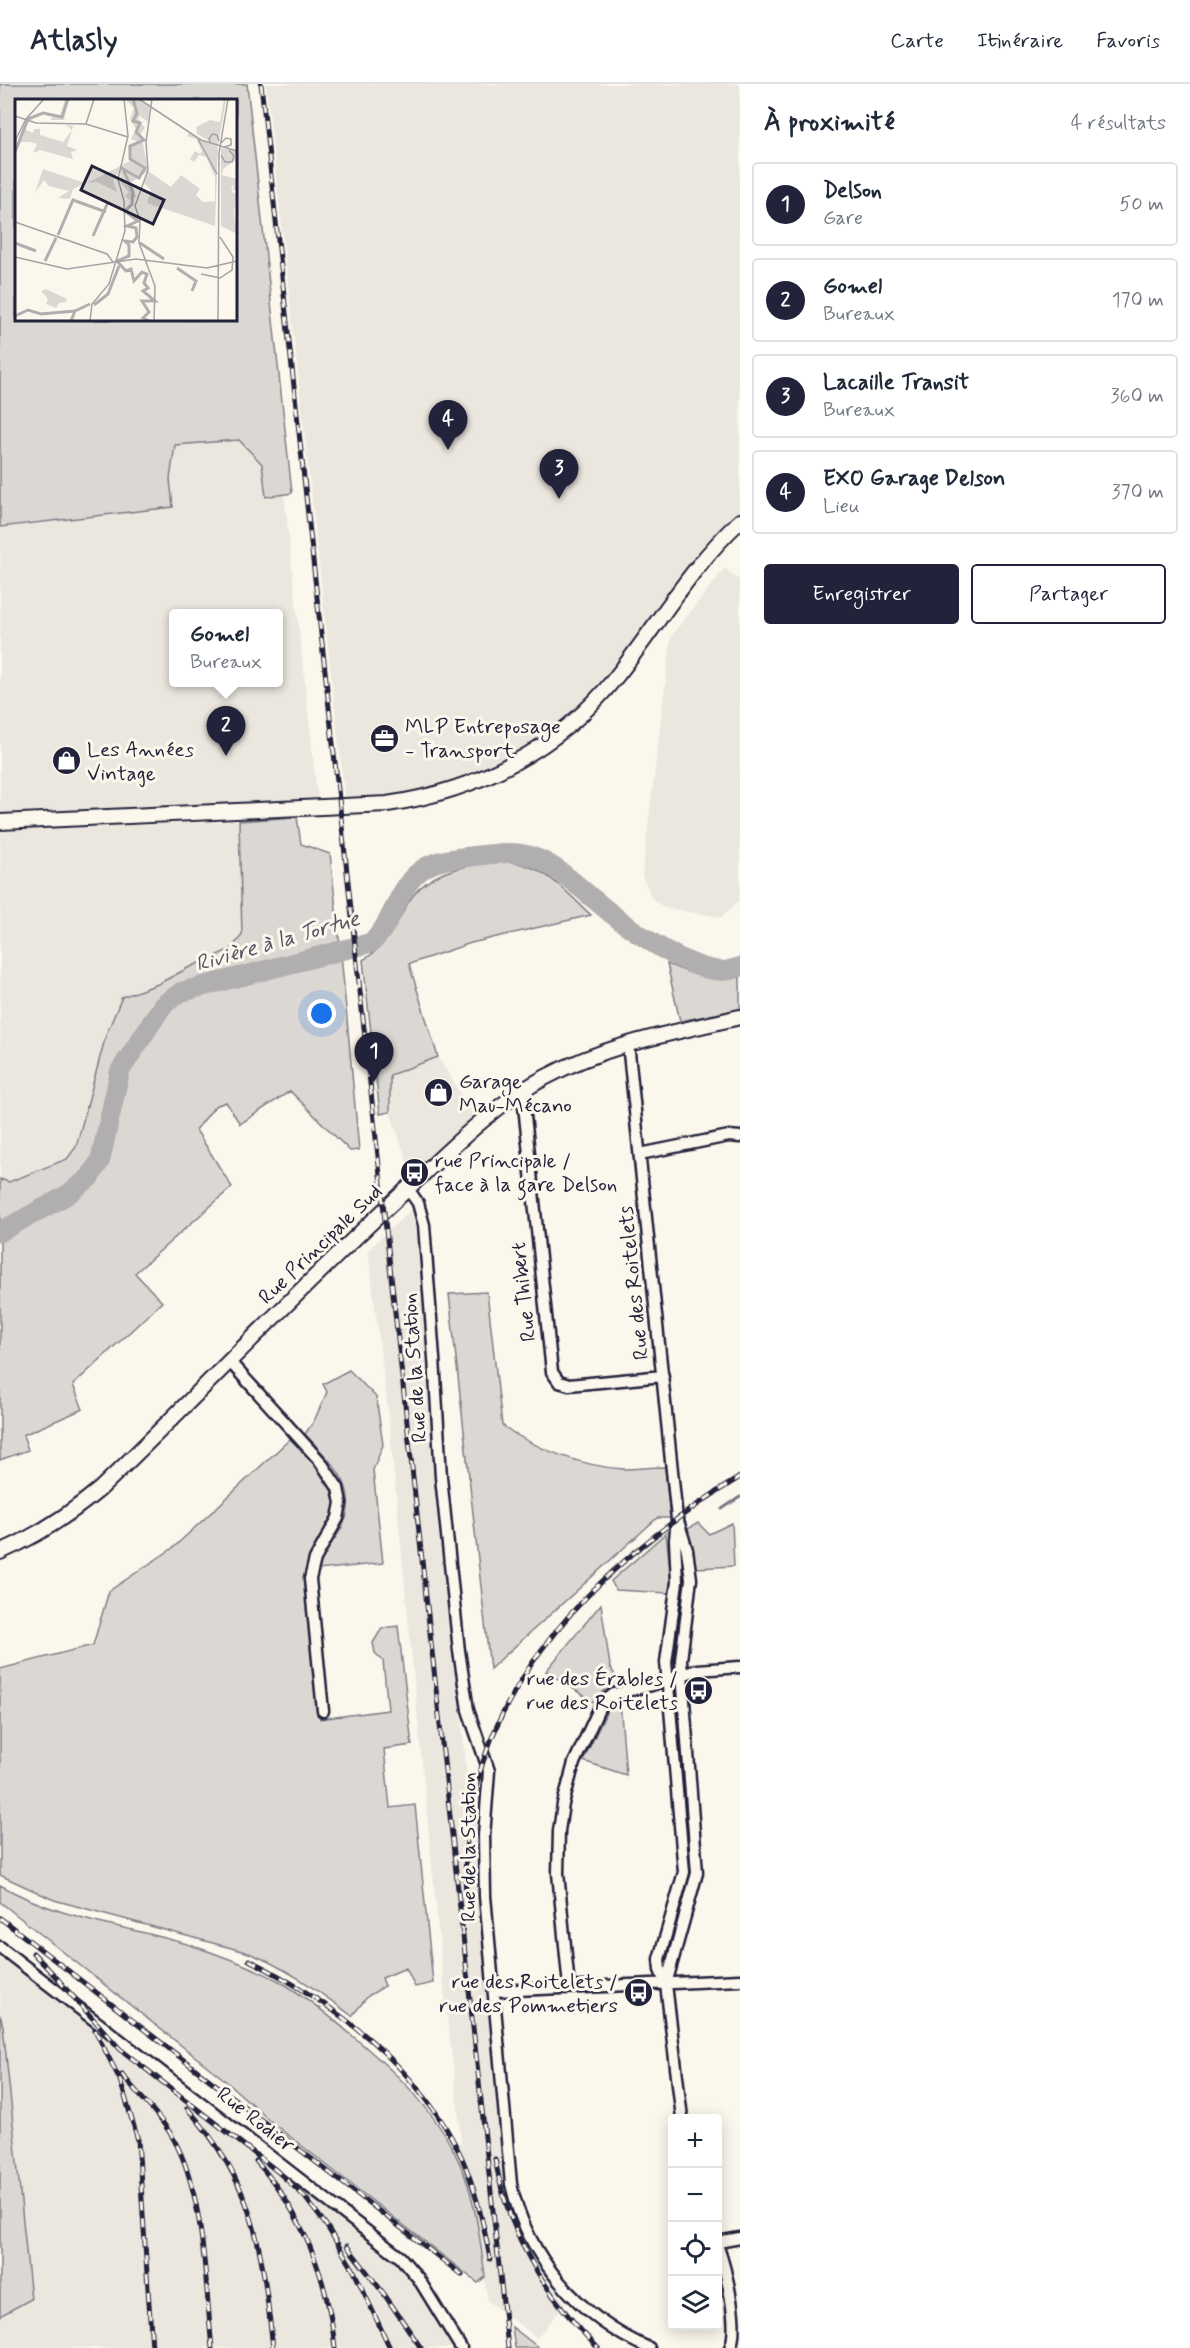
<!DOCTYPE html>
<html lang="fr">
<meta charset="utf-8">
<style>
:root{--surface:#fff;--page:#f2f2f3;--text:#1f2937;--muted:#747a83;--line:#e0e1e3;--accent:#22223b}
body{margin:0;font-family:Mynerve,sans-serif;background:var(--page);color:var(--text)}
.controls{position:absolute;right:18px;bottom:18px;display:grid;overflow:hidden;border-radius:6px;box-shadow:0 3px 15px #0003}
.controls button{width:54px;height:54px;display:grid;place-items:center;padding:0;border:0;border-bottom:2px solid var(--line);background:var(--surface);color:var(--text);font:30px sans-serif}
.you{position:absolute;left:322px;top:930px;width:21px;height:21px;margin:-15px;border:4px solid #fff;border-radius:50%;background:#1a73e8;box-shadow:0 0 0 9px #1a73e833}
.badge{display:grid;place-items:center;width:39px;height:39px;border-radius:50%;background:var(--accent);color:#fff;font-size:20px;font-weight:700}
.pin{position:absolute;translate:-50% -50px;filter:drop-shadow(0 2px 3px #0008)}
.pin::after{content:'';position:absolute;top:32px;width:21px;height:18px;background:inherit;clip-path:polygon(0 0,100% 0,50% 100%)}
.popup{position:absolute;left:169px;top:525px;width:114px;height:78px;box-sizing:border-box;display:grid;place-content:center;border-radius:6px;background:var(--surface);filter:drop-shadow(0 2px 4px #0005);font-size:20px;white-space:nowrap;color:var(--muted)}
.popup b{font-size:22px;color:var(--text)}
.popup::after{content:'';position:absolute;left:50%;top:100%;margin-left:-12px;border:12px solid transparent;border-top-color:var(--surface)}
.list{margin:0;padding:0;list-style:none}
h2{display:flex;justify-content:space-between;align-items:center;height:78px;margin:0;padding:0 24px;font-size:26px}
h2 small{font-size:20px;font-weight:400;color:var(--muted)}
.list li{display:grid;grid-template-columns:39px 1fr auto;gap:18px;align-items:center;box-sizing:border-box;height:84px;margin:0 12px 12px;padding:0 12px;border:2px solid var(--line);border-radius:6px}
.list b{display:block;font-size:22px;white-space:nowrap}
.list p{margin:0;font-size:20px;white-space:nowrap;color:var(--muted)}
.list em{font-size:20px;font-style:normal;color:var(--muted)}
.actions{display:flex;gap:12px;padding:18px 24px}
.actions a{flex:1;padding:14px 0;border:2px solid var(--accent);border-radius:6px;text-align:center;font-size:21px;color:var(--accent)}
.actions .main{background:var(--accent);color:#fff}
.icon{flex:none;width:33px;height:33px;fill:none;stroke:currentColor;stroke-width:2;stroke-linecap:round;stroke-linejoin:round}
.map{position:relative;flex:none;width:740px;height:2264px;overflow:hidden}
header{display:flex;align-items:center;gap:36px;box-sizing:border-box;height:84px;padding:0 30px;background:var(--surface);border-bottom:2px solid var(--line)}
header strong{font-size:28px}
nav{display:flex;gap:33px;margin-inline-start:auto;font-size:21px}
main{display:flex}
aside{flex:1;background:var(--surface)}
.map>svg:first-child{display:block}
.built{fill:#ebe7df;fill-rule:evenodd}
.green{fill:#dbd8d3;stroke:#7e7d87;stroke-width:1.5;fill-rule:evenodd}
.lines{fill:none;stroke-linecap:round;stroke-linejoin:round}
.stream{stroke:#787681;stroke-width:3}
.river{stroke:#b1aeb0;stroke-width:20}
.minor-casing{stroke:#22223b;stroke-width:15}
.tertiary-casing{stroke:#22223b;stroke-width:18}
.minor{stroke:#fbf7ec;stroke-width:10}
.tertiary{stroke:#fbf7ec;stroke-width:14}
.rail-casing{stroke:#22223b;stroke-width:5}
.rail{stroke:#fbf7ec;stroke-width:3;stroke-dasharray:9;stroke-linecap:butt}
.labels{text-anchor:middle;stroke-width:6;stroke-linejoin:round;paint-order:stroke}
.poi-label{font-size:21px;fill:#22223b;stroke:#fbf7ec;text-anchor:start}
.street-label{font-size:21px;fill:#22223b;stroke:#fbf7ec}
.water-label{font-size:22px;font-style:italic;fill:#545364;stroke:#fbf7ec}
.inset-river{fill:none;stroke:#b1aeb0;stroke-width:3}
.inset-road{fill:none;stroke:#a4a2a5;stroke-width:1.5}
.view{fill:#22223b;fill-opacity:0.15;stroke:#22223b;stroke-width:3}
.inset-edge{fill:none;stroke:#22223b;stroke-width:3}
</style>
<header>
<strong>Atlasly</strong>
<nav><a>Carte</a><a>Itinéraire</a><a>Favoris</a></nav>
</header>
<main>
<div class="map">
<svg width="740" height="2264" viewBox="0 0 740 2264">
<rect width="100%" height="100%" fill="#fbf7ec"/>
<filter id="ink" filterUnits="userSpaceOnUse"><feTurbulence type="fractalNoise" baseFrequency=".0167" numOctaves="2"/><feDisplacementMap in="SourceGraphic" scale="12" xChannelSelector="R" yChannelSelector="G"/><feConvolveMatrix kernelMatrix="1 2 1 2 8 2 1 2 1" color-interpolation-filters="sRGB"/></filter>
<g filter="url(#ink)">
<path class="built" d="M266,0H740V429L689,482L618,582L582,623L539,657L485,687L445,703L392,714L345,717Z
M239,356L262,380L266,412L284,410L318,717L0,732V443L173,423L170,395L175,361ZM174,530H278V598H174Z
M725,484L740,497V816L721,833L665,824L653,816L642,792L671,552Z
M239,737L242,851L231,865L188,884L158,900L122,913L106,951L76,1063L68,1075L9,1098L0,1095V746Z
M438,973L474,1031L412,1091L390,1028V991Z
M414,1123L432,1351L467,1689L484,1698L478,1741V1808L504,2102L515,2138L533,2175L565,2220L537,2254L488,2217L472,2114L462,2084L452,2064L461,2059L460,2041L444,1906L388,1328L368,1166Z
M0,1872L390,2171L408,2192L452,2264H0V2232L31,2215L3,1942L0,1931Z"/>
<path class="green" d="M0,0H247L292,409L266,413L262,380L239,356L175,361L170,395L173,423L0,443ZM16,16H236V236H16Z
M297,733L301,760L330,770L342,881L359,1066L350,1067L290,1007L240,1040L226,1018L215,1022L196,1046L232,1103L135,1189L162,1218L73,1301L83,1325L23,1351L28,1366L0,1376V1095L9,1098L67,1075L76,1063L106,951L122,913L158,900L188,884L231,865L242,851L239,737Z
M510,778C545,781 567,809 591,831L471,859L409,880L438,973L390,991V1028L380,1030L363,876C387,862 395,842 408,819C428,784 474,779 510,778Z
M667,880C691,890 714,900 740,893V925L680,937Z
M487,1208L502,1341C532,1364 585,1383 623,1385C637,1385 651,1383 665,1383L670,1434H657L490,1585L449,1210Z
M349,1286L376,1313L383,1361L373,1386L383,1479L318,1486C320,1472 330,1461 338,1450C366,1407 333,1381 305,1350L314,1337L327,1308L323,1300Z
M290,1355C302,1367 323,1385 331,1400C343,1427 325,1442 314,1464C308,1475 305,1488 304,1500L320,1635L388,1626L383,1577L375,1569L373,1559L382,1544L398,1542L412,1661L384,1665L390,1724L415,1721L433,1899L415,1903L406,1884L382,1894L385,1902L368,1912L352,1932C318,1907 286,1883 246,1868L54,1816L0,1791V1585L93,1561L109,1507L173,1464Z
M698,1439L709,1450L732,1439L734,1482L696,1484L688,1445Z
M666,1449L671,1494L669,1509L616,1506L611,1497Z
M601,1520L610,1582L620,1601L604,1607L595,1619L546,1587Z
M620,1617L626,1691L583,1677L609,1623Z
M0,1801C61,1836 125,1841 190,1861C220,1871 251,1882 279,1897C306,1912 331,1933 355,1954C400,1992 437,2027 461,2082C476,2117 480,2156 485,2193L478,2199L275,2041L221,1993L0,1818Z
M0,1931L3,1942L31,2215L0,2232Z
M512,2243L539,2264H515Z"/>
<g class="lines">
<path class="stream" d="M722,1425L740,1413"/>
<path class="river" d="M0,1148L67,1111L89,1094L100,1077L120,987L163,921L181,908L370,859C394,842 396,800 426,783C440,775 459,774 474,772C494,770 514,766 533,773C557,781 577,802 596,817C625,842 684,885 722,887C728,887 734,885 740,883"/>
<defs>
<path id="minor" d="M628,959L677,1435L675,1456L677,1498L666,1578L684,1788L659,1875L660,1886L666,1900L682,2034
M519,1009L524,1022L552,1288L559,1298L569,1301L663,1292
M640,1070L729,1052L740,1053
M408,1105L418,1119L424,1141L434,1274L441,1393L459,1567L468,1626L489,1687L484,1752L485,1812L511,2100C527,2173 580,2235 649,2264
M230,1278L320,1377L338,1404L341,1419L338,1434L315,1475L310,1495L323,1627
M0,1863L400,2173L418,2194L461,2264
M666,1900L697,1789L681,1576L691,1495L687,1466L678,1437
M569,1903L558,1789L559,1747L563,1720L574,1679L598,1627L605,1617L614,1610L652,1601L697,1586L740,1583
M494,1907L740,1896
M718,2158L740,2154
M718,2163C726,2186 740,2243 730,2264"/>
<path id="tertiary" d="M0,738L387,720C477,707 559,665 616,593C658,541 690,483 740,437
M0,1468C37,1452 69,1431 100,1405C202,1307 300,1203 405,1107C450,1066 491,1022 546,993C608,960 672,949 740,933"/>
</defs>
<use href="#minor" class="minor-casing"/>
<use href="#tertiary" class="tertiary-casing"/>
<use href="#minor" class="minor"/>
<use href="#tertiary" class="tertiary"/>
<defs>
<path id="rail" d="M261,0L508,2264
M466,1813C455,1620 587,1487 740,1393
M0,1834L462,2191
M33,1869L57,1894L73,1913
M249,1876C335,1919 420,1984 462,2074C476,2106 484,2141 490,2175
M69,1908L120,1965L277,2087L304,2112L326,2141L353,2185L390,2264
M95,1946L120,1996L138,2056L152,2264
M122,1990C138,2012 160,2030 173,2054C205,2110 205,2200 212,2264
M187,2024C256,2101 262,2166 273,2264
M495,2075C508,2149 545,2212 598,2264
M256,2077C303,2129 328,2195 335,2264
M347,2162L384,2210L421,2264"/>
</defs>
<use href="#rail" class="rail-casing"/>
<use href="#rail" class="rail"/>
</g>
</g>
<defs>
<symbol id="office-disc" viewBox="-11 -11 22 22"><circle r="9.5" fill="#22223b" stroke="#fbf7ec"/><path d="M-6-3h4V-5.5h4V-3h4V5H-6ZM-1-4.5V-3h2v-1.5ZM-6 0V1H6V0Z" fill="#fff"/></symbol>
<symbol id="shop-disc" viewBox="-11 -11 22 22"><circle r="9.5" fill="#22223b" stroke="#fbf7ec"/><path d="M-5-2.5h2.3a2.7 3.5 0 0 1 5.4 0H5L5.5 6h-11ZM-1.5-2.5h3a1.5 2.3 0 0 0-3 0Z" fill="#fff"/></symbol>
<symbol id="bus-disc" viewBox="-11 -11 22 22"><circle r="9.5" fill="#22223b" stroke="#fbf7ec"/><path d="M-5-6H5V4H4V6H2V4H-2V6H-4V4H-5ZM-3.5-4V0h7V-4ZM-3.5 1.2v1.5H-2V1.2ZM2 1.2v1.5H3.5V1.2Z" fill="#fff"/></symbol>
</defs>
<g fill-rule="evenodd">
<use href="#office-disc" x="368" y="638" width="33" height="33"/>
<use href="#shop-disc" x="50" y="660" width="33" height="33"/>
<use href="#shop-disc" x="422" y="992" width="33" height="33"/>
<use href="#bus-disc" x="398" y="1072" width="33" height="33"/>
<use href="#bus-disc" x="682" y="1590" width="33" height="33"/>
<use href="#bus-disc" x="622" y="1892" width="33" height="33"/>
</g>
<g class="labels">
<g class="poi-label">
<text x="405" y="649">MLP Entreposage<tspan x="405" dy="24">- Transport</tspan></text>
<text x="87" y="672">Les Années<tspan x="87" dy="24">Vintage</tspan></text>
<text x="459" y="1004">Garage<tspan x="459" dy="24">Mau-Mécano</tspan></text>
<text x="435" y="1083">rue Principale /<tspan x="435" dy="24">face à la gare Delson</tspan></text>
<text x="678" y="1601" text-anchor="end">rue des Érables /<tspan x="678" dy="24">rue des Roitelets</tspan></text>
<text x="618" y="1904" text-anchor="end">rue des Roitelets /<tspan x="618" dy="24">rue des Pommetiers</tspan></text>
</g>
<g class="street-label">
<text transform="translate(320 1160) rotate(-44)" y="7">Rue Principale Sud</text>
<text transform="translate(633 1199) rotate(-96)" y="7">Rue des Roitelets</text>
<text transform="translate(523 1208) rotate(-96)" y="7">Rue Thibert</text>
<text transform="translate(414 1284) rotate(-94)" y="7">Rue de la Station</text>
<text transform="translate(468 1763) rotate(-90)" y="7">Rue de la Station</text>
<text transform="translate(256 2035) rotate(38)" y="7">Rue Rodier</text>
</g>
<g class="water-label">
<text transform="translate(277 856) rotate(-16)" y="8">Rivière à la Tortue</text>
</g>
</g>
<g transform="translate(15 15)">
<rect width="222" height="222" fill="#fbf7ec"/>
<path d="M50,0L53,3L49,21H36L37,18L28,15L12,21L11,31L18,34L19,30H25V36L48,43L57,31L51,26L58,27L56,35L52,47L63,51L56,53L58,60L25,51L18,54L22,45L15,43H6L0,55V45L8,37L10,22L27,13L45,17ZM122,0L135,7L133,23L125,17L123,20L130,29L126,34L133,72L156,88L166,76L185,90L181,96L188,103L200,102V78L191,58L184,56L179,63L175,60L180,52L185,55L187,52L181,40L172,37L174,34L203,48L200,127L132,104L136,91L129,84L131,73L114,85L122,98L116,99L114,107L115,101L110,97L114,93L106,84L105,72L98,81L102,93L82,83L72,84L115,62L113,47L124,43L116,40L121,30L115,20L119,9L111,1ZM209,0H211L203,47L182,35L181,28L195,21L205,23ZM206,49L222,52V60L208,70L207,76L222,80V91H218L219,84L216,90L219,95L222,93L219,114L222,135L206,127ZM28,70L70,84L58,90L55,100L43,99L54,92L34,87L29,81L20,94ZM31,190L52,200L51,203L44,204L41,209L31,205L33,200L26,192Z" fill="#dbd8d3"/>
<path class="inset-river" d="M118,0L122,14L118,22L125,24L121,33L129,41L115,47V60L130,69L124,79L108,70L118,93L117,105L110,112L123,122L112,127L121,129L122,138L118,143L110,142L114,146V157L102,162L111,172L116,170L119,182L127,173L132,175L129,184L133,189L128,192L140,202H127L134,213L128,219L134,222M0,53L13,20L28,14L47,18L53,0M43,136L58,101L91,113M78,137L93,103M0,144L21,152M125,144L149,160M30,162L41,139M162,169L181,182L177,192M79,206L93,195L104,167M0,217L13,211L26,215L60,212M56,222L60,212L75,205"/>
<path class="inset-road" d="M124,0L186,41L222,52M137,0L131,43L133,71L120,107L125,121L124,144L140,187L139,222M0,17L21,24L71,25L113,38M71,25L79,0M183,40L202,75M0,42L11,20L29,0M206,44L211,39L216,40V46L209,48M196,45L194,40L197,35L202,36L204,42M206,56L210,63H217L219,57L214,51M0,123L92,155L98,163M0,158L52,170L121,160L192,169L222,162M186,175L205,179L217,171L218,158L205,138M75,222L77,205L94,185L110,132L109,102L103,80L113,37L109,0M203,222L204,54L213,0"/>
<path class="view" d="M77,67L149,101L138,125L66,91Z"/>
<rect width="222" height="222" class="inset-edge"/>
</g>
</svg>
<div class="controls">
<button>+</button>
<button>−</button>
<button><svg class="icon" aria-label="locate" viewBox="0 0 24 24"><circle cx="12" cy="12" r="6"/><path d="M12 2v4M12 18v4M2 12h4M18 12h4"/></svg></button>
<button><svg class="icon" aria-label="layers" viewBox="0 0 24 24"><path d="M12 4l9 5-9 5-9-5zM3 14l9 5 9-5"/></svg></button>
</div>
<div class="you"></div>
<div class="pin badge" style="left:374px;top:998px">1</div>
<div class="pin badge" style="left:226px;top:672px">2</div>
<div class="popup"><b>Gomel</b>Bureaux</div>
<div class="pin badge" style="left:559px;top:415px">3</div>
<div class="pin badge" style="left:448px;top:366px">4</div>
</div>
<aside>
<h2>À proximité<small>4 résultats</small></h2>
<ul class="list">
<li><span class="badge">1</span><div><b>Delson</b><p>Gare</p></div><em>50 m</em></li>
<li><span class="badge">2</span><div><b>Gomel</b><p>Bureaux</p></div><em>170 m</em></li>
<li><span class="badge">3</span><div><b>Lacaille Transit</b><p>Bureaux</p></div><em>360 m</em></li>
<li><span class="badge">4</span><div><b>EXO Garage Delson</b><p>Lieu</p></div><em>370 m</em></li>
</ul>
<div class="actions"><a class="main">Enregistrer</a><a>Partager</a></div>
</aside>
</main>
